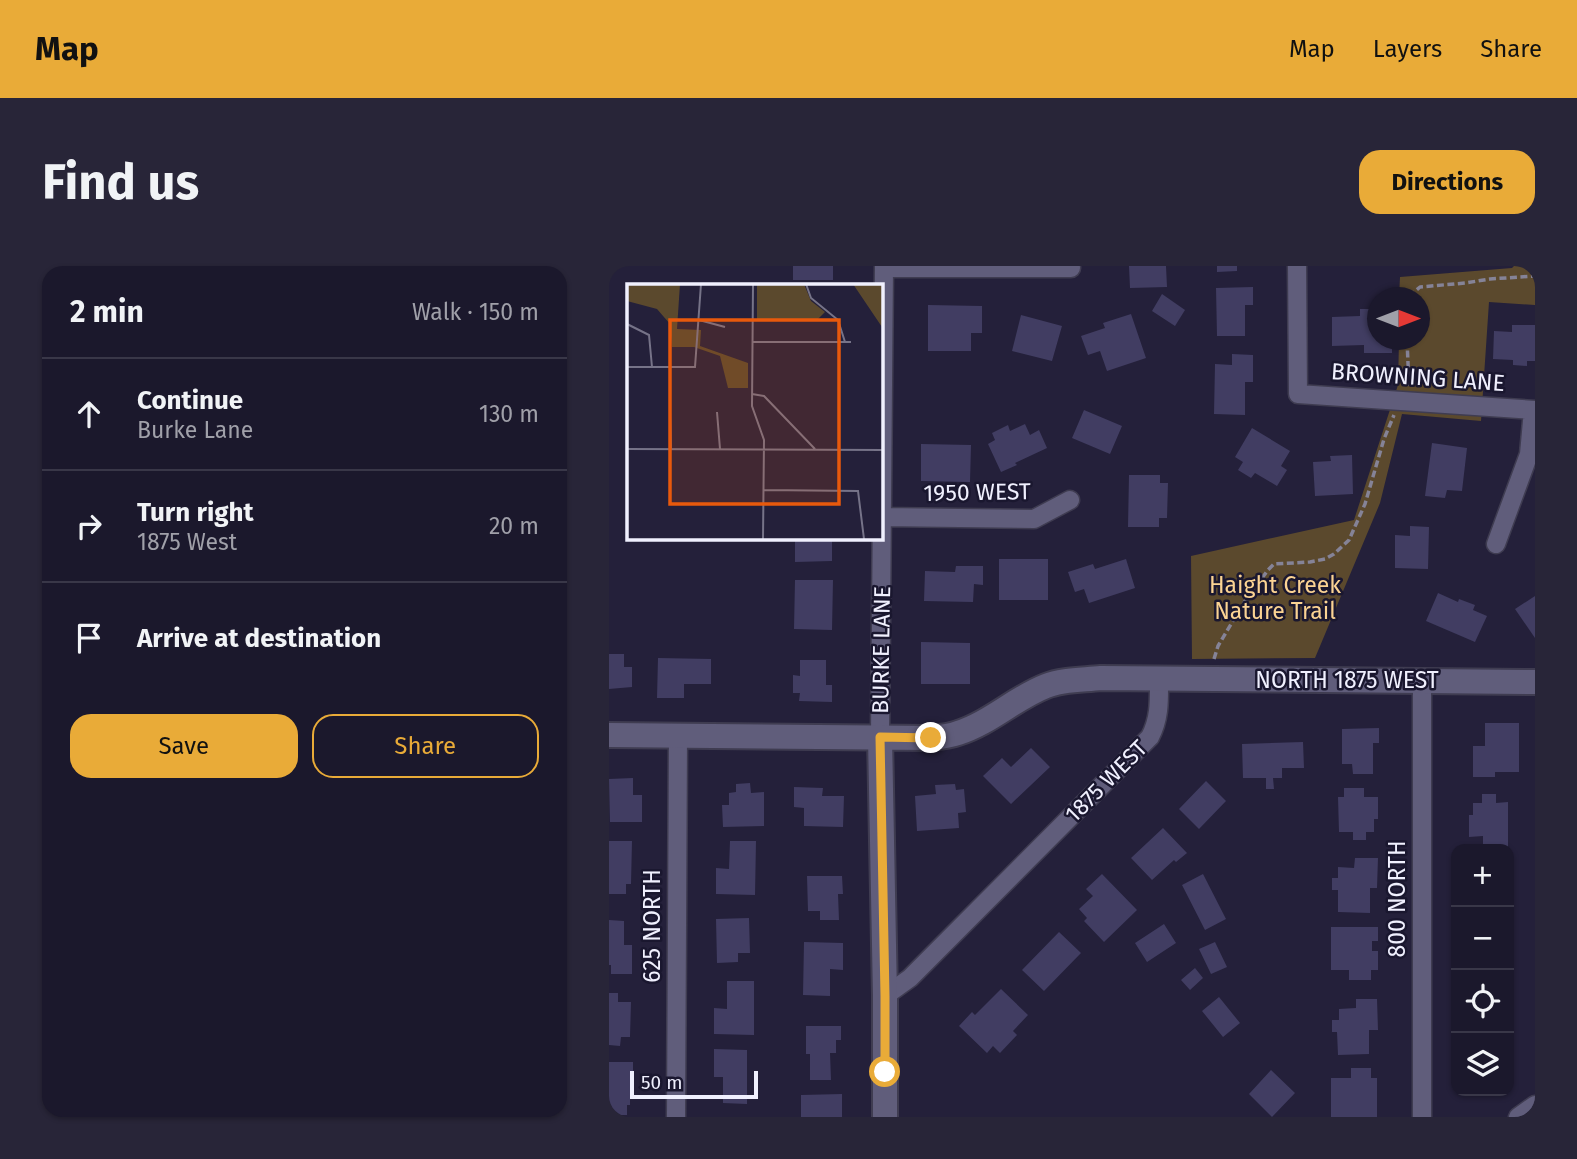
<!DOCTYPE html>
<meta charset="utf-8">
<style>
:root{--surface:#1b182c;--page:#282538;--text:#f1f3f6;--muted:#a0a0a9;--line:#393748;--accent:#e9ab38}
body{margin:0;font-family:"Fira Sans",sans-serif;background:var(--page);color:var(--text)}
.controls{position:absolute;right:21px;bottom:21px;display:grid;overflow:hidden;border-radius:14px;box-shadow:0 2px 5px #0004}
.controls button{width:63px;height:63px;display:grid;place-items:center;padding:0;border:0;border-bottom:2px solid var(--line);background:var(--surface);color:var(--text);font:35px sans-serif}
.compass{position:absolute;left:758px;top:21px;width:63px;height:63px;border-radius:50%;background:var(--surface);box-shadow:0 2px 5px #0004;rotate:90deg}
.scale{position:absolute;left:21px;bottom:18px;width:128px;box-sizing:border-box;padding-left:7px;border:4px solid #f0f0fe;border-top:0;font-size:19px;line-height:24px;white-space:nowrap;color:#f0f0fe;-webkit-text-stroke:5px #1a172f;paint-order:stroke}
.stop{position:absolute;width:21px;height:21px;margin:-16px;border:5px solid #e9ab38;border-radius:50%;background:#fff}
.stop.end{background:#e9ab38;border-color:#fff;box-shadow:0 2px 7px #0008}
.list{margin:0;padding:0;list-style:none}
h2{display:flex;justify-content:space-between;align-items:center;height:91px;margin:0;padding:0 28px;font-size:30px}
h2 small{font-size:23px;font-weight:400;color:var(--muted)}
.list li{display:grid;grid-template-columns:46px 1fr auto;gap:21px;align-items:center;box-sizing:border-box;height:112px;padding:0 28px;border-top:2px solid var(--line)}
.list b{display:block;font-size:26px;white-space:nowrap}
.list p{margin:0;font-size:23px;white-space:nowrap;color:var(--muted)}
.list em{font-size:23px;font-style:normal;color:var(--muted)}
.actions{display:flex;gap:14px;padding:21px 28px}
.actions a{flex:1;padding:16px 0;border:2px solid var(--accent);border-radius:21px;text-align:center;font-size:24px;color:var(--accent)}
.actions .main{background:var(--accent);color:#111}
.icon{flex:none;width:38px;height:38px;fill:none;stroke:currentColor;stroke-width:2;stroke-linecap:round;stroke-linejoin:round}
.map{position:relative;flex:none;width:926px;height:851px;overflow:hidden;border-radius:21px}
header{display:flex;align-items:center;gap:42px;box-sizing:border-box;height:98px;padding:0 35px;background:var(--accent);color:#111}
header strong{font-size:33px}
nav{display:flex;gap:38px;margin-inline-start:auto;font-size:24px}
.intro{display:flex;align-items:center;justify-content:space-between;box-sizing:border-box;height:168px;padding:0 42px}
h1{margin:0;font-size:49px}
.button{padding:18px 32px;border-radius:21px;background:var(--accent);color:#111;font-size:24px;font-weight:700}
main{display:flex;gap:42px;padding:0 42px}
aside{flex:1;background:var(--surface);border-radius:21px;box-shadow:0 2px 5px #0004}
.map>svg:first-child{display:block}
.green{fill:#5b492d}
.building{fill:#413d62}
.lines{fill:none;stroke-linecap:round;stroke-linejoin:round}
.street-casing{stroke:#3f3c51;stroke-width:21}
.secondary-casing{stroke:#3f3c51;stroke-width:28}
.path{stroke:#858397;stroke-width:3.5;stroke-dasharray:7 3.5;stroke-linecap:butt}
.street{stroke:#605d7b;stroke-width:18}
.secondary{stroke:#605d7b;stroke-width:24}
.route{stroke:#e9ab38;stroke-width:9}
.labels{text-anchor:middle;stroke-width:5;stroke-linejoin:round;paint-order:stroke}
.street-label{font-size:23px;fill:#f0f0fe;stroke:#1a172f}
.park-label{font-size:23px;fill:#fbd393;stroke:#1a172f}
.inset-road{fill:none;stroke:#767388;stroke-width:2}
.view{fill:#e8590c;fill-opacity:0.15;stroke:#e8590c;stroke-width:3.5}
.inset-edge{fill:none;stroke:#f0f0fe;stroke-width:3.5}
</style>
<header>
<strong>Map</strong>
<nav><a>Map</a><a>Layers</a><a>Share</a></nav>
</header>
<div class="intro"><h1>Find us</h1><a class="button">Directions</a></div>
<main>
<aside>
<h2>2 min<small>Walk · 150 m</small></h2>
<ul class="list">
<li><svg class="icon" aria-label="ahead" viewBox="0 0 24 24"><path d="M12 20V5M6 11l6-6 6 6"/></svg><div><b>Continue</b><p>Burke Lane</p></div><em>130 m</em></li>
<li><svg class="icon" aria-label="right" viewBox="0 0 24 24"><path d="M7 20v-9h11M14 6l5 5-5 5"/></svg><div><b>Turn right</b><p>1875 West</p></div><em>20 m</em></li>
<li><svg class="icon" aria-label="arrive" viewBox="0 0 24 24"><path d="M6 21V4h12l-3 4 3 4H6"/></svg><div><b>Arrive at destination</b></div></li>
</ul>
<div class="actions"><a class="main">Save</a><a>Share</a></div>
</aside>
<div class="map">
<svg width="926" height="851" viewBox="0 0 926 851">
<rect width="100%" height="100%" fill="#24203a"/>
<path class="green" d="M905,0H926V39L880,36L872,155L793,148L771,237L706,392L583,393L582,290L745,254L789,119L790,74H810V32L790,31L791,11L903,2Z"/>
<path class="building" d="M184,0H224V14H184Z
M520,0H557L558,21L521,22Z
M608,0H628V5L608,6Z
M644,21V39H636V70H608L607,22Z
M553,28L576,44L566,60L543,45Z
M319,39L373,40V67H362V85H319Z
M751,43H768V74H783V87H755V79L723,80V51L751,50Z
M522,48L537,92L498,105L491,85L479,89L472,70L496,62L494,57Z
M412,49L453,60L443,95L403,85Z
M903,59H926V95H918V100L904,99V94L884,93L885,65L903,66Z
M623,88L644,89V116H636V149L605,148L606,98L623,99Z
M475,144L513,160L501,188L463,172Z
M416,158L421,169L430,164L438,182L406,197L408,199L392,206L379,178L386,174L383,167L399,159L401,165Z
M643,162L681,185L672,200L678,204L668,220L646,207L642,212L629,204L634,196L626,191Z
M823,177L858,182L853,225L838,224L836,232L816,230Z
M312,178L362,179L361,216L312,215Z
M743,189L744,228L706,230L704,196L722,195L721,190Z
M520,209H551V217H559L558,252H550V261H519Z
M801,260L820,261L819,303L786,302V269L801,270Z
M186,271H223V295L186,296Z
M390,293H439V334H390Z
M517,293L526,322L480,337L475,323L466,326L459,306L484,298L486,303Z
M347,300H374V319L365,318L364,336L315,335L316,305L346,306Z
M186,314H224L223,364L185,363Z
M829,327L849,336L850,333L866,339L864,344L878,350L866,376L817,355Z
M926,330V372L906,343Z
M312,376L361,377V418H312Z
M0,388H15V401H23V421L0,423Z
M49,392L102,393V418H75V432H48Z
M191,394H217V419H223V436L190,435L191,427H184V409L191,410Z
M876,457H910V506H886V511H864V480H876Z
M770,462V477H764V508H744L743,498H733V463Z
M694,476L695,502H673V512H664L665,523H657V512H634L633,478Z
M422,482L441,501L402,538L374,510L393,492L402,501Z
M24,512V529H33V556H1L0,513Z
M597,515L617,535L590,563L570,543Z
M141,517L142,527L155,526V560L114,561L113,539H120V527L127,526V518Z
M346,518L347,524L355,523L357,546L349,547L350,562L308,565L306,530L327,528L326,519Z
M185,521L214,522L213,530H235L234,561L195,560V542L185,541Z
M735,522H755V531H769V553H765V566H757V574H744V566H730L729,531H735Z
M873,528H887V537L899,536V581H874V570L860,571V549H864V537H873Z
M554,562L578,587L567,596L565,594L543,614L522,592Z
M0,575H23L22,618H17V628H0Z
M121,575H147L146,629L107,628V602L120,603Z
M746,592H769L768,622H761V647L729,646V624H723V612H729V601L745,602Z
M900,599L903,600V643H900Z
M493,608L528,644L495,676L475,655L478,652L470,643L484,630L477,623Z
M594,608L617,653L596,664L573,619Z
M198,610H233L234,628H229L230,654H211V645H199Z
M140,652L141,687H129V696L108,697L107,653Z
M0,654L15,655V679H23V708H2V699H0Z
M555,658L567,677L538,696L526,677Z
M722,661H769V675H763V685H769V704H762V714H740V704H722Z
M450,666L472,687L435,725L413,704Z
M195,676L234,677V704L221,703V730L194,729Z
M606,676L618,701L602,708L590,683Z
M900,676H903L902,720H900Z
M586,702L594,712L581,724L572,714Z
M118,715H145V769L105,768V742L118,743Z
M392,723L419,749L404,765L408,769L391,787L384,780L378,787L350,760L363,746L366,749Z
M0,727H9V736H22L21,771H12L11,780L0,779Z
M610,731L631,757L614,771L593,745Z
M747,733H768L769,764H760V788L729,789L728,766H723V754H730V743L747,742Z
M197,760H232V774H227V787H221L222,814H201V788H197Z
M105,783L138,784V838L114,837V811H105Z
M0,796H24V809H21V839H18V849H0Z
M742,802H762V812H768V851H722V812H742Z
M662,804L686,827L663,851L640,828Z
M233,828V851H192V829Z"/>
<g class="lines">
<defs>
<path id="street" d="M688,0L689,128L926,144
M275,2H462
M274,251L425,253L461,234
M887,278L920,188L924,144
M813,415V851
M271,471L275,0
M276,730L301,712L541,471C551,452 550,434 550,413
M67,851L69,469
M909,851L926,839"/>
<path id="secondary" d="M0,469L322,472C331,471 341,470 349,467C381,457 406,432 437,420C454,413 474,414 492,412L926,416
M271,471L276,730V851"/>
</defs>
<use href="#street" class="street-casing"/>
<use href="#secondary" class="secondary-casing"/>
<path class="path" d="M802,32L805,26L811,21L856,17L881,13L926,10
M798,74L800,120
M605,393L609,380L634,338L659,304L665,298L701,296L716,293L725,288L740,274L756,238L775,173L785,149"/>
<use href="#street" class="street"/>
<use href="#secondary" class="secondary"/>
</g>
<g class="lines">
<path class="route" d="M276,806V730L271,471L322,472"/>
</g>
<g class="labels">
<g class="street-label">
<text transform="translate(809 111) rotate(4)" y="8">BROWNING LANE</text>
<text transform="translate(368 226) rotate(-1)" y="8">1950 WEST</text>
<text transform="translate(272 384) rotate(-89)" y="8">BURKE LANE</text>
<text x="738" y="422">NORTH 1875 WEST</text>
<text transform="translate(497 515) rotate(-45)" y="8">1875 WEST</text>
<text transform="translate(788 633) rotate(-90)" y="8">800 NORTH</text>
<text transform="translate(43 660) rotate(-90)" y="8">625 NORTH</text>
</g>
<g class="park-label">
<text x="666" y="327">Haight Creek<tspan x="666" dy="26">Nature Trail</tspan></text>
</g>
</g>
<g transform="translate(18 18)">
<rect width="256" height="256" fill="#24203a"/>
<path d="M0,0H53L50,45L74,46L73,62L121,79V104H101L93,72L67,63H45L43,40L30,25L0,17ZM130,0H177L184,17L198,28L190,36L130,35ZM226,0H255V43Z" fill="#5b492d"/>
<path class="inset-road" d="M126,0L125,122L137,156L136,255M179,0L184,14L211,36L218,58M72,36L98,43M0,40L22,51L25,83M126,58H224M0,83H68L74,0M125,110L137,112L188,165M43,128L44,165M90,128L93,165M0,165L256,166M137,206L231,207L237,255"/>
<path class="view" d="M43,36H212V220H43Z"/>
<rect width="256" height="256" class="inset-edge"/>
</g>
</svg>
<div class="controls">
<button>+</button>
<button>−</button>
<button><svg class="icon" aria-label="locate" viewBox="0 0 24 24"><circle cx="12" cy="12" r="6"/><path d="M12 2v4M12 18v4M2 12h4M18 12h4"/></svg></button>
<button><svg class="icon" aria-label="layers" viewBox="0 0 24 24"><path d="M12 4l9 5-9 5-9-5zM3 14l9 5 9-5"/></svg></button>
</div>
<svg class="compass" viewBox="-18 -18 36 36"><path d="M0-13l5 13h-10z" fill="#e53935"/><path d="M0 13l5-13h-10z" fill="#a0a0a9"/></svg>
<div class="scale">50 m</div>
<div class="stop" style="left:276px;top:806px"></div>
<div class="stop end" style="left:322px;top:472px"></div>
</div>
</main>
